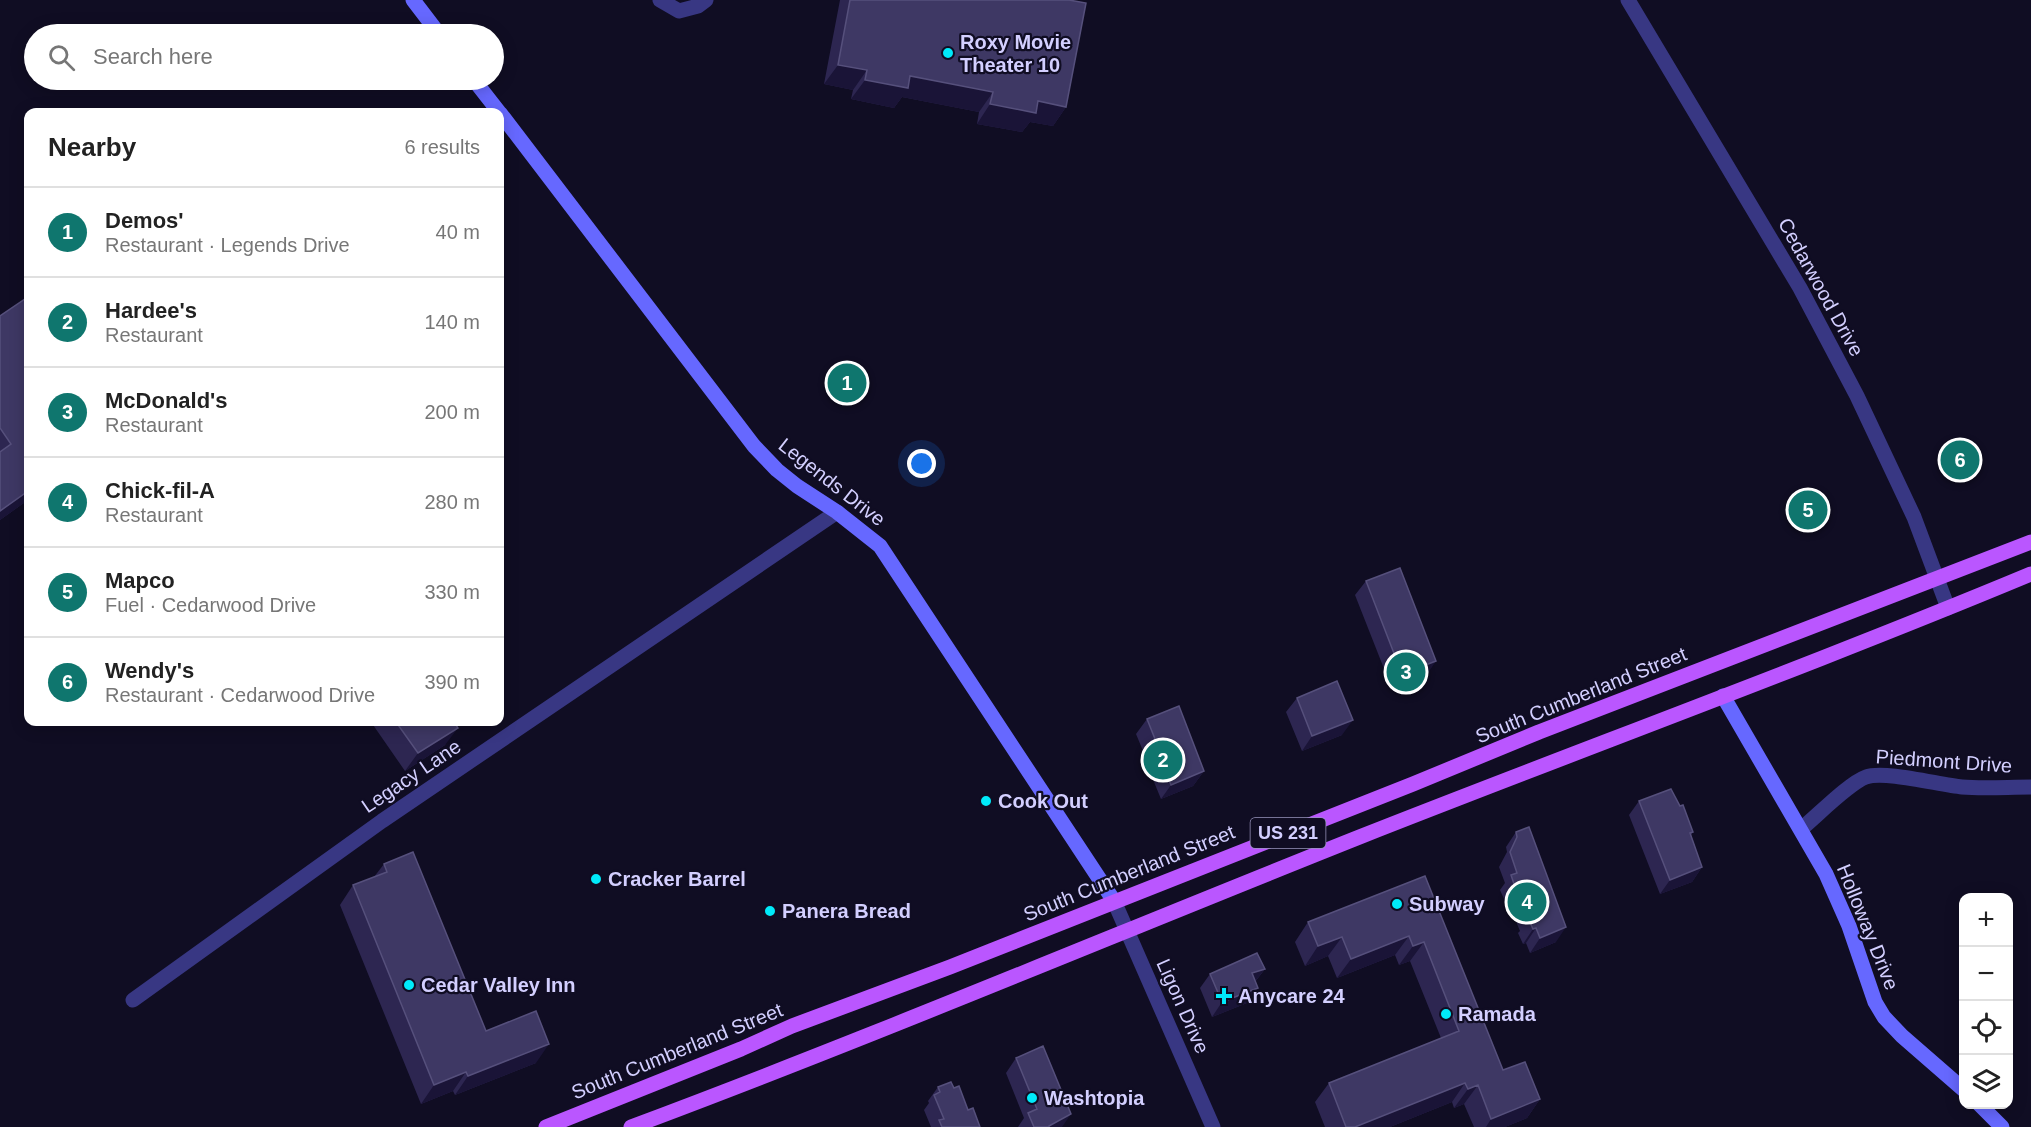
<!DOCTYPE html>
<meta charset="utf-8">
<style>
:root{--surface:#fff;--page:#f6f6f6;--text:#222;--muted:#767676;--line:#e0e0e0;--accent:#0f766e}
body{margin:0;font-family:Arial,sans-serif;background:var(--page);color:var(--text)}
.controls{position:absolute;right:18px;bottom:18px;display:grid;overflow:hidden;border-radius:12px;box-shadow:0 3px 15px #0003}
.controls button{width:54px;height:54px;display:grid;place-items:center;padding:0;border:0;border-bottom:2px solid var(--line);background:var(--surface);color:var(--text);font:30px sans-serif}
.you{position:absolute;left:922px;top:464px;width:21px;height:21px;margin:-15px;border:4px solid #fff;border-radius:50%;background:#1a73e8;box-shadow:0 0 0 9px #1a73e833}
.badge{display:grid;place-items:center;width:39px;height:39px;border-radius:50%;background:var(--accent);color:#fff;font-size:20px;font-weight:700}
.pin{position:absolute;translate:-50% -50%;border:3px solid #fff;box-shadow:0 2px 6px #0006}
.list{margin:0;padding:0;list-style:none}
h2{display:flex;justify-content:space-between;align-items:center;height:78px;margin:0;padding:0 24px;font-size:26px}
h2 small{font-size:20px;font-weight:400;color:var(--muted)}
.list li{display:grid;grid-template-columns:39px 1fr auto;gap:18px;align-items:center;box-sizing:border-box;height:90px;padding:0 24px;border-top:2px solid var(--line)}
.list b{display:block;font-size:22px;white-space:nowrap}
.list p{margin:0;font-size:20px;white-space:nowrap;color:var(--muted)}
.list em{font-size:20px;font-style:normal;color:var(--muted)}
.icon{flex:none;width:33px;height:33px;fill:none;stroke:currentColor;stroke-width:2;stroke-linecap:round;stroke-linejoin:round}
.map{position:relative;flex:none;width:2031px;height:1127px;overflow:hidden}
.search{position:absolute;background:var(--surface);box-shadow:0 3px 15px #0003;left:24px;top:24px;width:480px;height:66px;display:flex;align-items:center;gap:15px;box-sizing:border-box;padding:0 21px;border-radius:33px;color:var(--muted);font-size:22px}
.panel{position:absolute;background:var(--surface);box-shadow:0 3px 15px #0003;left:24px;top:108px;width:480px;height:618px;border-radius:12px}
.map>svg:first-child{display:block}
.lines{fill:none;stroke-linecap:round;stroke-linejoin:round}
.street{stroke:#383783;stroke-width:15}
.secondary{stroke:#6668ff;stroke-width:15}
.primary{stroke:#ba56ff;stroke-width:15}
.wall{fill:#2d2651}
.shaded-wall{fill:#1a1437}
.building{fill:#3e3864;stroke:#56507c;stroke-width:1.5}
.poi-dot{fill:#00eafa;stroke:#100d23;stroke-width:2}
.labels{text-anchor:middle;stroke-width:4.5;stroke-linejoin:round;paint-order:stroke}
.shield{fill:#100d23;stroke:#9895bd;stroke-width:1.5}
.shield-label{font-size:18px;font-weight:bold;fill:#d3cfff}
.poi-label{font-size:20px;font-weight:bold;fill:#d3cfff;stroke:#100d23;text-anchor:start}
.street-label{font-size:20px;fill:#d3cfff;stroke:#100d23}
</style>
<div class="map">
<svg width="2031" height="1127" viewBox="0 0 2031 1127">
<rect width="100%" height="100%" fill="#100d23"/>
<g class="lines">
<path class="street" d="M660,0L679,11L698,6L706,0
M1628,0L1800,288L1857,396L1914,517L1948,608
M1801,829C1817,816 1849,783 1866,777C1884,770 1940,785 1962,787C1984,789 2008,787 2031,787
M1114,901L1213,1127
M133,1000L382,821L837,512"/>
<path class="secondary" d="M413,0L439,34
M474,80L499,112
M500,113L754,446L777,470L797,486L837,512L880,546L1114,901
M1723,696L1826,874L1849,926L1875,1002L1884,1017L1902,1036L1964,1090
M1979,1104L2002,1127"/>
<path class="primary" d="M546,1127L741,1049L792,1026L950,967L1413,784L1539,732L2031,542
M631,1127C877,1035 1118,933 1362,836C1585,748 1810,666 2031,574"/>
</g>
<path class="wall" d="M840,0H1069L1066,107L1053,126L1030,122L1022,132L977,124L979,112L902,97L894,108L851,99L853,90L824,84Z
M0,316L28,500L0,520Z
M1366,581L1426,676L1392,689L1355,595Z
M1297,698L1342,735L1302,751L1286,712Z
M1147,719L1204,771L1193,786L1161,799L1145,760L1146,758L1136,734Z
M371,722H454L445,745L405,771Z
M1639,801L1680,806L1693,832L1691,835L1702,867L1692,882L1660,894L1629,815Z
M1516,832L1556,942L1530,953L1526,943L1523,944L1518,933L1520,931L1508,902L1505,901L1500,890L1505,883L1499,867L1507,852L1506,847Z
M384,864L486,1031L536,1063L455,1095L453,1091L421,1104L340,905L353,885L374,877Z
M1425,876L1503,1070L1540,1099L1527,1118L1505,1127H1474L1464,1104L1454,1108L1452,1102L1390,1127H1325L1315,1102L1329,1083L1441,1038L1410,961L1399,965L1395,955L1337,978L1328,956L1305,966L1295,942L1308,922Z
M1265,969L1255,982L1247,1003L1212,1017L1200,988L1210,974Z
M1016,1058L1062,1127H1018L1024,1118L1006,1073Z
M938,1087L954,1088L980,1127H931L924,1110L929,1103L928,1101Z"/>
<path class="shaded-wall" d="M838,65L867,70L853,90L824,84Z
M910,76L993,92L979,112L902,97L894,108L851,99L865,80Z
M1038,101L1066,107L1053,126L1030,122L1022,132L977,124L990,104Z
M28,491V500L0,520V511Z
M1436,661L1426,676L1392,689L1402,674Z
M1353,720L1342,735L1302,751L1312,736Z
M458,728L445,745L405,771L418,753Z
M1204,771L1193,786L1161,799L1171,785Z
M1702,867L1692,882L1660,894L1670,880Z
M1515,887H1519L1508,902L1505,901Z
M1566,927L1556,942L1530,953L1540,938Z
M1536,928L1526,943L1523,944L1533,929Z
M1409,936L1395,955L1337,978L1351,959Z
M1342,937L1328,956L1305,966L1318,946Z
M1424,942L1410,961L1399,965L1413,946Z
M1265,969L1254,983L1252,973Z
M1258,988L1247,1003L1212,1017L1222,1002Z
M549,1044L536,1063L455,1095L468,1076Z
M466,1072L453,1091L421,1104L434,1085Z
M1465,1083L1452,1102L1390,1127H1355Z
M1478,1085L1464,1104L1454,1108L1468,1089Z
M1540,1099L1527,1118L1505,1127H1486L1491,1119Z
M1071,1114L1062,1127H1048L1049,1126Z"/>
<path class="building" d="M850,0H1069L1086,3L1066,107L1038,101L1036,113L990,104L993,92L910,76L908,88L865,80L867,70L838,65Z
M28,297V491L0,511V452L11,444L0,428V316Z
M1400,568L1436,661L1402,674L1366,581Z
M1337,681L1353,720L1312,736L1297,698Z
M1179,706L1204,771L1171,785L1155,745L1157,744L1147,719Z
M396,722H454L458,728L418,753Z
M1671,789L1680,806L1683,805L1693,832L1690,833L1702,867L1670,880L1639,801Z
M1529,827L1566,927L1540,938L1536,928L1533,929L1528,918L1531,917L1519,887H1515L1511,875L1517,873L1510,852L1517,837L1516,832Z
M413,852L486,1031L536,1011L549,1044L468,1076L466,1072L434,1085L353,885L387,872L384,864Z
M1425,876L1503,1070L1525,1062L1540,1099L1491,1119L1478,1085L1468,1089L1465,1083L1355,1127H1346L1329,1083L1459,1031L1424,942L1413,946L1409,936L1351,959L1342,937L1318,946L1308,922Z
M1257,953L1265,969L1252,973L1258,988L1222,1002L1210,974Z
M1043,1046L1071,1114L1049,1126V1127H1034L1028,1113L1037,1109L1016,1058Z
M951,1082L954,1088L959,1086L968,1110L973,1108L980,1127H942L939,1120L944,1119L934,1095L940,1092L938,1087Z"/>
<g class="poi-dot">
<circle cx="948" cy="53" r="6"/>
<circle cx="986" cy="801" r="6"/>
<circle cx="596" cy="879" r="6"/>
<circle cx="1397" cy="904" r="6"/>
<circle cx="770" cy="911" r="6"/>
<circle cx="409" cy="985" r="6"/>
<path d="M1221 987h6v6h6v6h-6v6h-6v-6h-6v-6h6z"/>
<circle cx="1446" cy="1014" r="6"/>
<circle cx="1032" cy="1098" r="6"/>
</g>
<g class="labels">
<rect class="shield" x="1250.5" y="818" width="75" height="30" rx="4.5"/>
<g class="shield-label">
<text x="1288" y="839">US 231</text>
</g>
<g class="poi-label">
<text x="960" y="49">Roxy Movie<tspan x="960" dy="23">Theater 10</tspan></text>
<text x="998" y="808">Cook Out</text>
<text x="608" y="886">Cracker Barrel</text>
<text x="1409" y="911">Subway</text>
<text x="782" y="918">Panera Bread</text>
<text x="421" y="992">Cedar Valley Inn</text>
<text x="1238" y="1003">Anycare 24</text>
<text x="1458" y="1021">Ramada</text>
<text x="1044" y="1105">Washtopia</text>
</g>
<g class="street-label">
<text transform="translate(1821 287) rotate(61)" y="7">Cedarwood Drive</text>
<text transform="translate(832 482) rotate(38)" y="7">Legends Drive</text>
<text transform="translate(1581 695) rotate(-22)" y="7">South Cumberland Street</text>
<text transform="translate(1944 761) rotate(4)" y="7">Piedmont Drive</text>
<text transform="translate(411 776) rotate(-34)" y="7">Legacy Lane</text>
<text transform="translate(1129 873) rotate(-22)" y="7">South Cumberland Street</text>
<text transform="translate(1868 927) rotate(68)" y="7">Holloway Drive</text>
<text transform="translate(1183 1006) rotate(66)" y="7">Ligon Drive</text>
<text transform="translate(677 1051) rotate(-22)" y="7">South Cumberland Street</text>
</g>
</g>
</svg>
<div class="controls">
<button>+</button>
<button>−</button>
<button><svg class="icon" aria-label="locate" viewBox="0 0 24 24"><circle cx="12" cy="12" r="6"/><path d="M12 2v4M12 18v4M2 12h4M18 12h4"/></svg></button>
<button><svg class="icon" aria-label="layers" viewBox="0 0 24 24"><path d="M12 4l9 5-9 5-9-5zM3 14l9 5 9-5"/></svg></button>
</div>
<div class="you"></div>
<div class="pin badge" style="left:847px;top:383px">1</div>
<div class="pin badge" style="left:1163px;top:760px">2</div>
<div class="pin badge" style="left:1406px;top:672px">3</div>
<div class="pin badge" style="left:1527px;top:902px">4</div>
<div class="pin badge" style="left:1808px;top:510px">5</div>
<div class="pin badge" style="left:1960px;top:460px">6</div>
<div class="search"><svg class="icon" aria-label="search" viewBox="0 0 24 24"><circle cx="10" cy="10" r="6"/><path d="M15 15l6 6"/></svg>Search here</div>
<section class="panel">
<h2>Nearby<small>6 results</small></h2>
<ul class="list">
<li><span class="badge">1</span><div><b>Demos'</b><p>Restaurant · Legends Drive</p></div><em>40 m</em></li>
<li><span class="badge">2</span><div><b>Hardee's</b><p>Restaurant</p></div><em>140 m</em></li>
<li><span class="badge">3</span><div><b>McDonald's</b><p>Restaurant</p></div><em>200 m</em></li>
<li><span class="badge">4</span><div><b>Chick-fil-A</b><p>Restaurant</p></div><em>280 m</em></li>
<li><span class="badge">5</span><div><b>Mapco</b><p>Fuel · Cedarwood Drive</p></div><em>330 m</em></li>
<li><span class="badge">6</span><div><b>Wendy's</b><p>Restaurant · Cedarwood Drive</p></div><em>390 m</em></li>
</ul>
</section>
</div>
